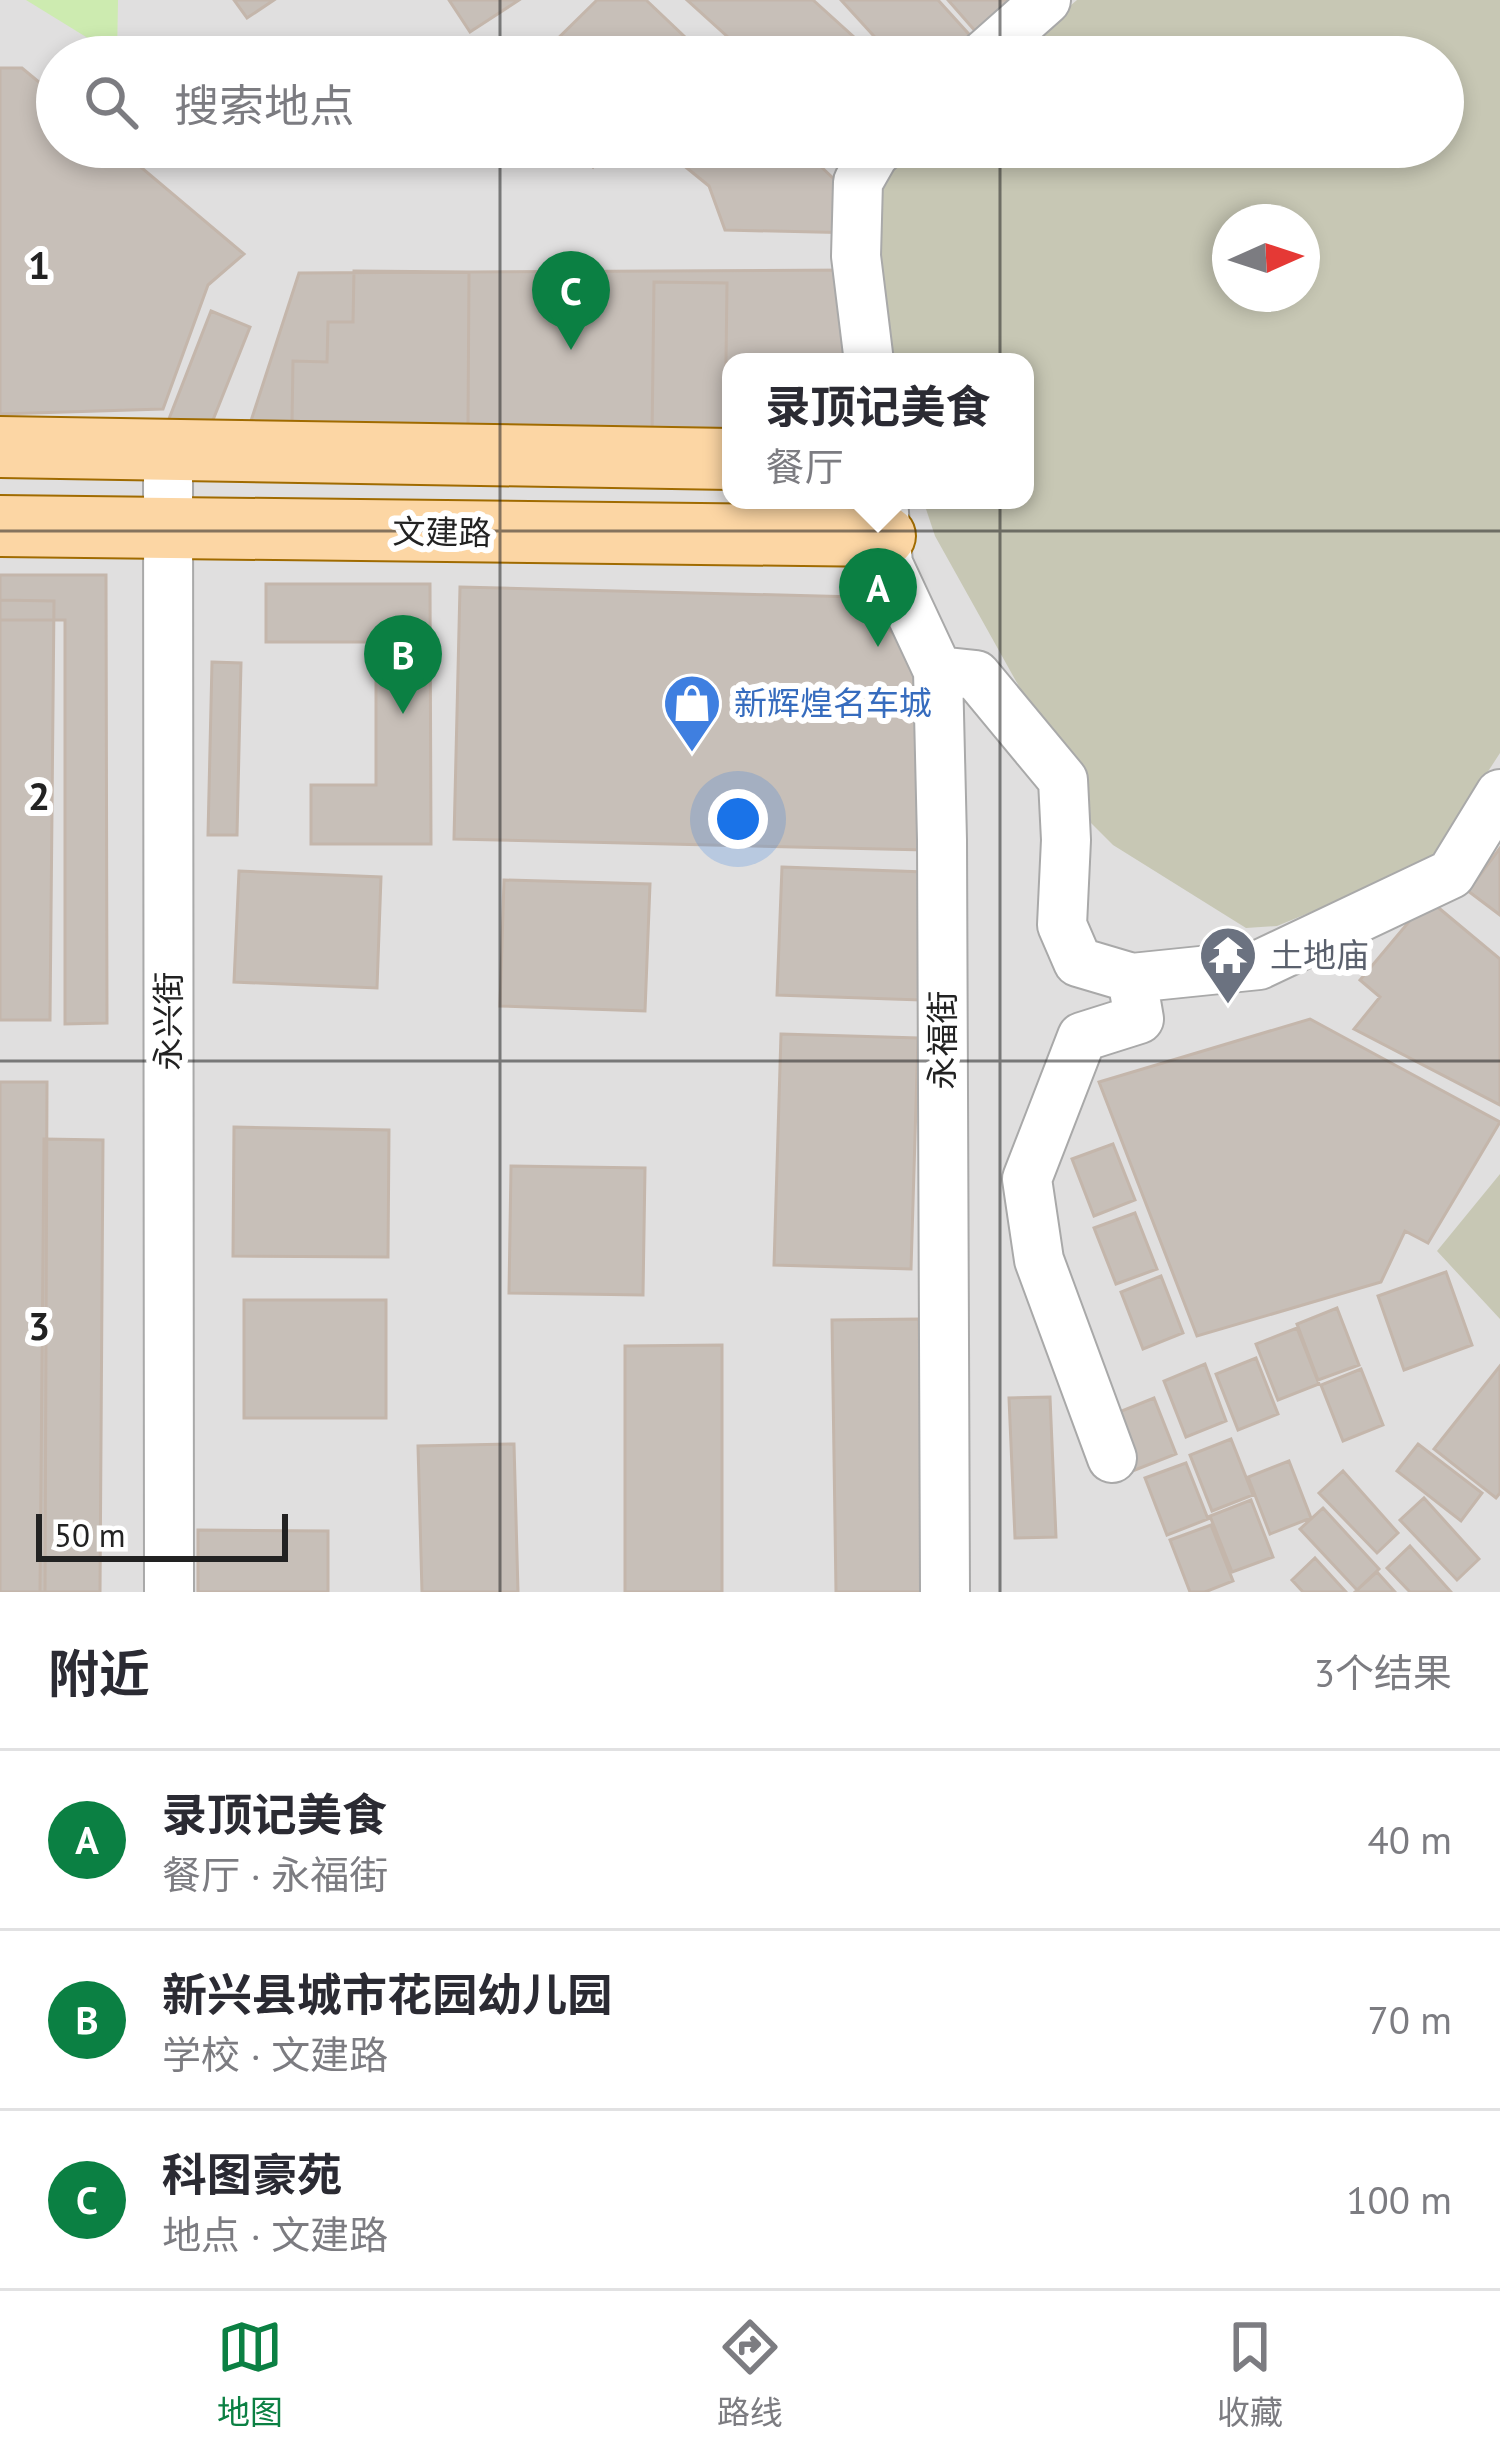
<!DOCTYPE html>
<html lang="zh">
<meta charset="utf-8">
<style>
:root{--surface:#fff;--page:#f7f7f7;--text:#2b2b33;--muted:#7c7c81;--line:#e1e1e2;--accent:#0b8043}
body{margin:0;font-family:"PT Sans","Noto Sans SC",sans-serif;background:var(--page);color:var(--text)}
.compass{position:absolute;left:1212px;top:204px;width:108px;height:108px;border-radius:50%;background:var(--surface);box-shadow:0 6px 18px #0003;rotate:87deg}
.scale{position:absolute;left:36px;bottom:30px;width:252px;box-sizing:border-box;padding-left:12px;border:6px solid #222;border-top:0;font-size:33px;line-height:42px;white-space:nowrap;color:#222;-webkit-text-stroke:9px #fff;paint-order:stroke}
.you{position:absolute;left:738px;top:819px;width:42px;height:42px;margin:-30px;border:9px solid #fff;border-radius:50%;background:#1a73e8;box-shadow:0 0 0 18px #1a73e833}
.badge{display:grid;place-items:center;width:78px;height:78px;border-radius:50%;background:var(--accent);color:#fff;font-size:39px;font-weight:700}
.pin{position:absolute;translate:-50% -99px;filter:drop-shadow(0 3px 6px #0008)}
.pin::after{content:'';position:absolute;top:63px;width:42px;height:36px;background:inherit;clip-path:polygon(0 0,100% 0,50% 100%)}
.popup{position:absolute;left:722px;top:353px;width:312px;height:156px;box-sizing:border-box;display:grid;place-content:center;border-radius:24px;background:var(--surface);filter:drop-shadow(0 3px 9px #0005);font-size:39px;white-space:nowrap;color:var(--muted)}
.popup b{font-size:45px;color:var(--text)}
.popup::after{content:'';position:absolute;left:50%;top:100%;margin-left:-24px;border:24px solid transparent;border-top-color:var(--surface)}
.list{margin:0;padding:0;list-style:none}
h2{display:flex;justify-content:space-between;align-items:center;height:156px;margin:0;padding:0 48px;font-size:51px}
h2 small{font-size:39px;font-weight:400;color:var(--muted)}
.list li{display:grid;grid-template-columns:78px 1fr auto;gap:36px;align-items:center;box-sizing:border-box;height:180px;padding:0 48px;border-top:3px solid var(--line)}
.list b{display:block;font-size:45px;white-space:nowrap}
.list p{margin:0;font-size:39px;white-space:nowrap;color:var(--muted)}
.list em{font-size:39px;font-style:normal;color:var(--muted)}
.icon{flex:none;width:66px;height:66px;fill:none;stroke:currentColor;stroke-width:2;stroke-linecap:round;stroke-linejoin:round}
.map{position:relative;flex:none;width:1500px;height:1592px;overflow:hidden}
.search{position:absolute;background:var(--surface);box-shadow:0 6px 18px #0003;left:36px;right:36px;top:36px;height:132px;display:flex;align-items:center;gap:30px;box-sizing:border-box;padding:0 42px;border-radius:66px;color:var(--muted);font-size:45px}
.sheet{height:696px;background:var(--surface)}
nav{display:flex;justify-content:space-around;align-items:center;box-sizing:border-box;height:168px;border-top:3px solid var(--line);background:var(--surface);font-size:33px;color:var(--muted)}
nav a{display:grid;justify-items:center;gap:6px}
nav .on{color:var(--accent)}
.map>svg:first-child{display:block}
.residential{fill:#e0dfdf;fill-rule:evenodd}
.construction{fill:#c7c7b4;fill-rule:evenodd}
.grass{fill:#cdebb0}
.building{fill:#c7bfb8;stroke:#c4b6ab;stroke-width:3}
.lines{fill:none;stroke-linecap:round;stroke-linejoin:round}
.minor-casing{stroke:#a9a9a9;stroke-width:52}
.major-casing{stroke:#a06b00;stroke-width:64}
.minor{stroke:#fff;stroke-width:48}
.major{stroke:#fcd6a4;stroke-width:60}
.grid{fill:none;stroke:#222;stroke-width:3;stroke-opacity:0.55}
.labels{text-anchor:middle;stroke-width:12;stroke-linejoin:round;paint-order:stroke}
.street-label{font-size:33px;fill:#222;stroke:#fff}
.shop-label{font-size:33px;fill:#366cbe;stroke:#fff;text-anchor:start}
.worship-label{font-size:33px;fill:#5b616d;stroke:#fff;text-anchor:start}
.grid-label{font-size:39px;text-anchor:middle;font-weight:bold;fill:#222;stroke:#fff;stroke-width:12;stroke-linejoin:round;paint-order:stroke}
</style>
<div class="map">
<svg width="1500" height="1592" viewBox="0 0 1500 1592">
<rect width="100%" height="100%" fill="#f2efe9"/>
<path class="residential" d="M0,0H1500V1592H0ZM57,57H1443V147H57ZM1230,222H1302V294H1230ZM731,362H1025V500H731Z"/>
<path class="construction" d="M1077,0H1500V753L1428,864L1277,926L1246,928L1113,845L1090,822L1081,771L1021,690L935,536L923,500H1025V362H891L865,221L874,172L904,147H1443V57H1010ZM1230,222H1302V294H1230Z
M1500,1174V1319L1437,1251Z"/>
<path class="grass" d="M26,0H118L117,56Z"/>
<path class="building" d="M234,0H274L247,18Z
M449,0H519L470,32Z
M597,0H646L706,57H539Z
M687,0H813L876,57H750Z
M841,0H938L976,42L959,57H893Z
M948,0H1044L991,49Z
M0,68H22L57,97V147H117L244,254L208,285L163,409L0,414Z
M574,147H610L593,167Z
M661,147H800L853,197L858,233L725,230L709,186Z
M851,270L870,362H731V435L249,427L299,273Z
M354,271L469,272L468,425L292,423L293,361L327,362L328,322H353Z
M654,282L727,283L725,439L652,438Z
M211,311L250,327L205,440L167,424Z
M0,575H106L107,1023L65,1024V620H0Z
M266,584H430L431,844H311V785H376V642H266Z
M460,587L857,597L929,670L925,850L454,839Z
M0,600L54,601L50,1020H0Z
M212,662L241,663L237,835H208Z
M1500,848V915L1468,891Z
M782,867L925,872L920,1000L777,995Z
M239,871L381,877L377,988L234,982Z
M504,880L650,884L645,1011L500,1006Z
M1428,899L1500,959V1105L1354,1029L1380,997L1360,980Z
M1310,1019L1500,1122L1428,1243L1405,1231L1381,1282L1197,1336L1099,1082Z
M781,1034L918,1038L911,1269L774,1265Z
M0,1082H47L45,1592H0Z
M234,1127L389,1130L388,1257L233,1256Z
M44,1139L103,1140L100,1592H40Z
M1113,1144L1135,1200L1094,1216L1072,1159Z
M511,1166L645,1168L643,1295L509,1293Z
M1135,1213L1157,1269L1116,1284L1094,1228Z
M1446,1272L1472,1345L1404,1370L1378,1296Z
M1161,1276L1183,1333L1143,1349L1121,1292Z
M244,1300H386V1418H244Z
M1337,1308L1359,1365L1318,1380L1297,1324Z
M919,1319L923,1592H836L832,1320Z
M1297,1328L1319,1384L1278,1400L1256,1344Z
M722,1345V1592H625V1346Z
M1256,1358L1278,1414L1238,1430L1216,1374Z
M1205,1364L1226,1421L1186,1437L1164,1381Z
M1500,1366V1493L1496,1498L1434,1449Z
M1361,1369L1383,1425L1343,1441L1321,1385Z
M1050,1397L1056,1537L1015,1538L1009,1398Z
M1154,1398L1176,1454L1135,1470L1114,1414Z
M1231,1439L1253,1495L1212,1511L1190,1455Z
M514,1444L518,1592H422L418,1446Z
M1418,1444L1482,1493L1461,1521L1397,1471Z
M1289,1461L1311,1518L1270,1534L1248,1477Z
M1186,1463L1208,1519L1167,1535L1145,1478Z
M1343,1471L1398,1533L1377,1553L1319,1493Z
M1424,1498L1479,1559L1457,1580L1400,1520Z
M1251,1500L1273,1557L1232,1572L1210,1516Z
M1323,1508L1379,1569L1357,1590L1300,1529Z
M1211,1525L1233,1581L1205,1592H1190L1170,1540Z
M198,1530L328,1531V1592H198Z
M1410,1546L1451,1592H1410L1387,1568Z
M1315,1558L1346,1592H1303L1292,1580Z
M1377,1572L1395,1592H1355Z"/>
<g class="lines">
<defs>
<path id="minor" d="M982,57L1046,0
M869,362L856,256L858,182L874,154L882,147
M168,450L169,1592
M883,500L888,564L938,671L942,840L945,1592
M938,671L976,675L1063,780L1066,840L1062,925L1078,962L1132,978L1259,965L1451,874L1500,794
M1112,1458L1039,1260L1027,1179L1082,1037L1139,1019L1132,978"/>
<path id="major" d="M0,447L731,459
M0,526L885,536"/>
</defs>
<use href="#minor" class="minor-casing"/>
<use href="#major" class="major-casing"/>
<use href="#minor" class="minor"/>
<use href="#major" class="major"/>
</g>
<path class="grid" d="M500,0V57M1000,0V57M500,147V1592M1000,147V1592M0,531H1500M0,1061H1500"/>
<defs>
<symbol id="shop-pin" viewBox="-11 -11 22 30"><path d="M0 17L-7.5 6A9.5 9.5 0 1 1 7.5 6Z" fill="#3f7fe0" stroke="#fff"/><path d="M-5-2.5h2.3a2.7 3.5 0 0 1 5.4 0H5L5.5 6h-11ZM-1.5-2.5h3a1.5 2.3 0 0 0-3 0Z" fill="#fff"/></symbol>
<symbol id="temple-pin" viewBox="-11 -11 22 30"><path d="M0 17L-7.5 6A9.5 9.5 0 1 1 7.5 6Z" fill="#6b7280" stroke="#fff"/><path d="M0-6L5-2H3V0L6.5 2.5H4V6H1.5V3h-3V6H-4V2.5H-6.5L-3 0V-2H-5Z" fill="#fff"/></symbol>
</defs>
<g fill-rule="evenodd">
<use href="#shop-pin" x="659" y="670" width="66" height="90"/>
<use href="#temple-pin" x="1195" y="922" width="66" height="90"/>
</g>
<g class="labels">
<g class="street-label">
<text transform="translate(442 532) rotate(1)" y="12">文建路</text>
<text transform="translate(168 1021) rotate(-90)" y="12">永兴街</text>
<text transform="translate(942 1040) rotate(-90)" y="12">永福街</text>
</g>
<g class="shop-label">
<text x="734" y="715">新辉煌名车城</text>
</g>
<g class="worship-label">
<text x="1270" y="967">土地庙</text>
</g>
</g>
<g class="grid-label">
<text x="39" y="279">1</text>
<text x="39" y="810">2</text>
<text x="39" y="1340">3</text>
</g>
</svg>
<svg class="compass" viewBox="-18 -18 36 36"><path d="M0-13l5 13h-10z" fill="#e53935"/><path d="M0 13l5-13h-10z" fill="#7c7c81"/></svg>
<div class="scale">50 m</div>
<div class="you"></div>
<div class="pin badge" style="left:878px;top:647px">A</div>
<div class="popup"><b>录顶记美食</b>餐厅</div>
<div class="pin badge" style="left:403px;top:714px">B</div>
<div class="pin badge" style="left:571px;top:350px">C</div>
<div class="search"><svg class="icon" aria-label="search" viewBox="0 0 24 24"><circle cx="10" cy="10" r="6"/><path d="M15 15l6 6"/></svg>搜索地点</div>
</div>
<section class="sheet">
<h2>附近<small>3个结果</small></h2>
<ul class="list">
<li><span class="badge">A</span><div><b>录顶记美食</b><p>餐厅 · 永福街</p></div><em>40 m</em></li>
<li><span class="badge">B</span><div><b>新兴县城市花园幼儿园</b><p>学校 · 文建路</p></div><em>70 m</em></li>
<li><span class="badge">C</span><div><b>科图豪苑</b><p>地点 · 文建路</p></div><em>100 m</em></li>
</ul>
</section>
<nav>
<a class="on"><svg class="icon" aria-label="map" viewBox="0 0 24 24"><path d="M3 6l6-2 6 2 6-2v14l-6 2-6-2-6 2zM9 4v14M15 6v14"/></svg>地图</a>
<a><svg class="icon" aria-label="directions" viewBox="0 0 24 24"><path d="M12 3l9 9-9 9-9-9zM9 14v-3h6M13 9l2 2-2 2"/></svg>路线</a>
<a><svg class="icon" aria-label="saved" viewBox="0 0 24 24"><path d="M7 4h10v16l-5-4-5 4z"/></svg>收藏</a>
</nav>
